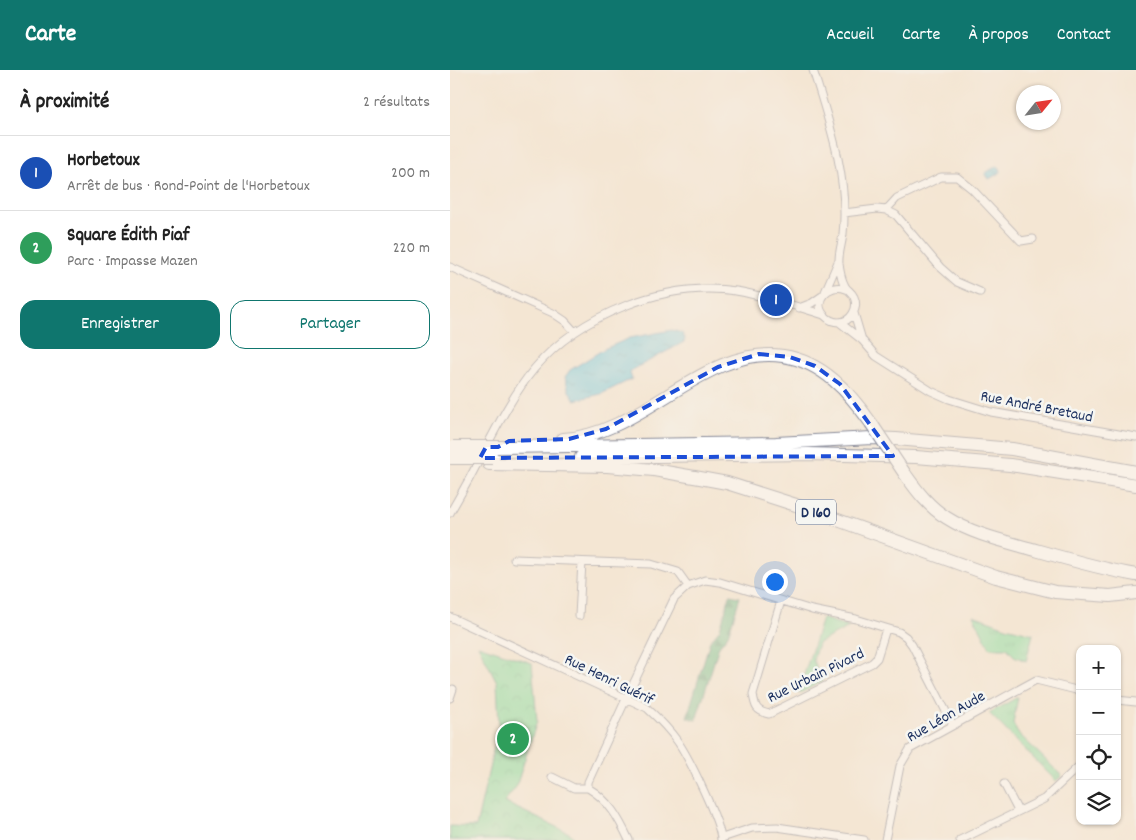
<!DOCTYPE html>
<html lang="fr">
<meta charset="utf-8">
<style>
:root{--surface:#fff;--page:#f6f6f6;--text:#222;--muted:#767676;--line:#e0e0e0;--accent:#0f766e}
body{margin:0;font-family:Dekko,sans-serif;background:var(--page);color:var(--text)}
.controls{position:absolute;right:15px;bottom:15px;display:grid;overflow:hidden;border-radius:10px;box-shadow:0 1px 4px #0004}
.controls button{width:45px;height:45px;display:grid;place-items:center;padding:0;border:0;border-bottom:1px solid var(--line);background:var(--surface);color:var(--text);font:25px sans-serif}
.compass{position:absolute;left:566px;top:15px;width:45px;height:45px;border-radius:50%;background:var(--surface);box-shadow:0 1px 4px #0004;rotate:60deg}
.you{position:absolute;left:324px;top:511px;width:18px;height:18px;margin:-12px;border:4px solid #fff;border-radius:50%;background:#1a73e8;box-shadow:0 0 0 8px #1a73e833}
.badge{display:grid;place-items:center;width:32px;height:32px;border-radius:50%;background:var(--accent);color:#fff;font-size:16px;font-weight:700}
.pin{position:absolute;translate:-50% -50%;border:2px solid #fff;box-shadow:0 1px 5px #0006}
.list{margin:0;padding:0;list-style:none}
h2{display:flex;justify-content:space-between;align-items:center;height:65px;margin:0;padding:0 20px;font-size:21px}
h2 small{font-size:16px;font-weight:400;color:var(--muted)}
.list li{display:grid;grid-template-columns:32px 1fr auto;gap:15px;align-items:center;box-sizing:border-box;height:75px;padding:0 20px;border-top:1px solid var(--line)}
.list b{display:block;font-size:19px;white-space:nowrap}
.list p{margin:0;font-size:16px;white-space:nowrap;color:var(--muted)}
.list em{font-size:16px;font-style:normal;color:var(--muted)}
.actions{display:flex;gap:10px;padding:15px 20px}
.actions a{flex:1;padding:11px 0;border:1px solid var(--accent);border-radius:15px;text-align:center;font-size:18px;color:var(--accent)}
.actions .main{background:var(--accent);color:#fff}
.icon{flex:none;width:28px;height:28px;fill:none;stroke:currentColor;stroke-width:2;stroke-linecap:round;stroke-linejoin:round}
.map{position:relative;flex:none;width:686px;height:770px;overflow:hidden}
header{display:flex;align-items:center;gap:30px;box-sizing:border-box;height:70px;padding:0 25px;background:var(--accent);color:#fff}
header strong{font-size:24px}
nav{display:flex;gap:28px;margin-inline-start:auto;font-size:18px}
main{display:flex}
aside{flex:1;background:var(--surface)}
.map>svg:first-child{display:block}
.grass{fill:url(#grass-tufts);stroke:#518680}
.forest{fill:url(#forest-firs);stroke:#447673}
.park{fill:url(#park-crowns);stroke:#518680}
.water{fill:url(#water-ripples);stroke:#3f7a9f}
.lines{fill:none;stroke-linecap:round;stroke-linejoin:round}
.minor-casing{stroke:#888a98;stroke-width:9}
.trunk-casing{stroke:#888a98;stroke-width:14}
.minor{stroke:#fff;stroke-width:7}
.trunk{stroke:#fff;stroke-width:12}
.trunk-bridge-casing{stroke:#888a98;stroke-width:14;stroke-linecap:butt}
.trunk-bridge{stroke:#fff;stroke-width:12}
.marked{fill:none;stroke:#1d4ed8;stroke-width:4;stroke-dasharray:10 6;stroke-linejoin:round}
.labels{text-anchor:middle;stroke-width:5;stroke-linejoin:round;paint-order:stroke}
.shield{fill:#f6f6f2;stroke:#5d6b8a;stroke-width:1}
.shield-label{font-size:15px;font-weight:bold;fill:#1b2f5e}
.street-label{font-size:16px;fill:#1b2f5e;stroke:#f6f6f2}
</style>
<header>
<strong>Carte</strong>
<nav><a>Accueil</a><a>Carte</a><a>À propos</a><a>Contact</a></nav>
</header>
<main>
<aside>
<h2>À proximité<small>2 résultats</small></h2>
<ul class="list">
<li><span class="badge" style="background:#1a4fb4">1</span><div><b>Horbetoux</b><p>Arrêt de bus · Rond-Point de l'Horbetoux</p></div><em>200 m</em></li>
<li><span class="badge" style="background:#2e9e5b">2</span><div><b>Square Édith Piaf</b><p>Parc · Impasse Mazen</p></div><em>220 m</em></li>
</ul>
<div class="actions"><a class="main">Enregistrer</a><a>Partager</a></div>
</aside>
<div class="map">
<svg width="686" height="770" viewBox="0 0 686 770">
<defs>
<pattern id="grass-tufts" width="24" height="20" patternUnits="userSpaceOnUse" patternTransform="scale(1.25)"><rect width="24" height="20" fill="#87dea2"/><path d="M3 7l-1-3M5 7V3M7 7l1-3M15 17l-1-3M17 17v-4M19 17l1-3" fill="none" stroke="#74bf8e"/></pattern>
<pattern id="forest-firs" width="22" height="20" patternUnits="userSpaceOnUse" patternTransform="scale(1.25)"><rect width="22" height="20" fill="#6dbd88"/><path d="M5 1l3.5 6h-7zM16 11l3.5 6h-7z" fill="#599a72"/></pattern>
<pattern id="park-crowns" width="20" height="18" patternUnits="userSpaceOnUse" patternTransform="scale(1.25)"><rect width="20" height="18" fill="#87dea2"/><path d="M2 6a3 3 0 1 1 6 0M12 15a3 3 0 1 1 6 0" fill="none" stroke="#74bf8e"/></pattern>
<pattern id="water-ripples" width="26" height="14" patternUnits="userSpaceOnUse" patternTransform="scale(1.25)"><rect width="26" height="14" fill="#63c6e0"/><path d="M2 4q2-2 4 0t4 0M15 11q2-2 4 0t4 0" fill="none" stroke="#51a1b9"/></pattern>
</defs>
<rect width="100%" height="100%" fill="#f6f6f2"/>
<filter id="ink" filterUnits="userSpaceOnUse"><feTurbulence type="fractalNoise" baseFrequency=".02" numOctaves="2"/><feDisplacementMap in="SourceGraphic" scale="10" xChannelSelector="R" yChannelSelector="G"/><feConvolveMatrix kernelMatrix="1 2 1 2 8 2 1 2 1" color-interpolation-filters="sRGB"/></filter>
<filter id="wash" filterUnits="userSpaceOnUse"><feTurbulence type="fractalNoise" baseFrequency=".0096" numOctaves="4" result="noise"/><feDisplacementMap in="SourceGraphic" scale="20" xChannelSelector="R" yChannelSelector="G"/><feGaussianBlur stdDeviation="1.12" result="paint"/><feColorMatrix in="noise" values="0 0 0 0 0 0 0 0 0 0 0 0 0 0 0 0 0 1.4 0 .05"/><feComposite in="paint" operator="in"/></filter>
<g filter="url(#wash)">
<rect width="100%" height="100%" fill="#f4e6d3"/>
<path class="grass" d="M523,545L556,557L583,564L576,591L564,586L557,578H540Z
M372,548L399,557L368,573L363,590L373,611L348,624Z
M568,627L563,653L567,662L612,706L606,711L539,643Z"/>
<path class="forest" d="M280,525L290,527L278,565L269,576L246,650L237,647L260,571L270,559Z"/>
<path class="park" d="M28,575L82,593L87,651L66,717L54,732L121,764L125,770H0V756L26,757L49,655L47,612Z"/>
<path class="water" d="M547,96L550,98L551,102L539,109L535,103Z
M222,260L232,263L235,268L234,272L182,300L180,303L182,309L151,324L125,330L119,321L115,307L120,300L154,279L180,268Z"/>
</g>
<g filter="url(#ink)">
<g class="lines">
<defs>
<path id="minor" d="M363,0C379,52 399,108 393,164C392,174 388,184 389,194C390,202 391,209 395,216C397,220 402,222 404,227C409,238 401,252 389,252C384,252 379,250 375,246C361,231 379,212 396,219
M436,140L446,145L490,197L507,212L530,222
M394,143L427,139L436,140L447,128L491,107H507L522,119L571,171L583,169
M0,197L103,243L115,251L125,262
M375,222L388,192
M349,238L362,233L372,226
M404,243L412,270
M389,252L412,270L426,286L481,321L499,329L541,342L686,367
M0,443C9,427 18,412 26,396C44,363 60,328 84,299C130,244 215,211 286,221C316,226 345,236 374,245
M64,489L201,494L228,502L238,516
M331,531L303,624C305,637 306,641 319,644L422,593L427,588L436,559
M129,546L132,492
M0,547L197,638C209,649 219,659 228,672C239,688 271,753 271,770
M0,628L3,619
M667,630L686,632
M102,707L124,718H138
M554,714L568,741
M272,768L302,758L327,757L414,770
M179,770C169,749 159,730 138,718V712L176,629L224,529L238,516L255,510L270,512L362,540L406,549L449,562L456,567L462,575L503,655
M435,770L450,696L460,679L586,610L630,621
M510,770L594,729L630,695"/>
<path id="trunk" d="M113,369C193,365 255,274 333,286C373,292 399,322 421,353
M48,377L326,373L422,368L446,369L562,379L686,402
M131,387L359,384L466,387L560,395L686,415
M39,394L157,396L204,400L250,408L277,413L346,435L546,507L605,522L660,526L686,523
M455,404C467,421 479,437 497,448C522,464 554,471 582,479C617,489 651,499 686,505"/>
</defs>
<use href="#minor" class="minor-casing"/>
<use href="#trunk" class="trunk-casing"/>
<use href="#minor" class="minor"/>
<use href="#trunk" class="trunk"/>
<defs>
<path id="trunk-bridge" d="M421,353L455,404
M3,377H48
M0,388H43"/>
</defs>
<use href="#trunk-bridge" class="trunk-bridge-casing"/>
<use href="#trunk-bridge" class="trunk-bridge"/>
</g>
</g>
<path d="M0 0H686V770H0ZM309,284L340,287L365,296L390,314L443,386L30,388L36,377H48L59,371L119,369L156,359L268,297Z" fill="#f4e6d3" fill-opacity=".55" fill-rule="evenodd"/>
<path class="marked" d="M309,284L340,287L365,296L390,314L443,386L30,388L36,377H48L59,371L119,369L156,359L268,297Z"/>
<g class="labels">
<rect class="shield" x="346" y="429.5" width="40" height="25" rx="4"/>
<g class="shield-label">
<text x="366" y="447">D 160</text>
</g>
<g class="street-label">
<text transform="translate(587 335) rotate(11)" y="6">Rue André Bretaud</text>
<text transform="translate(365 604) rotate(-26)" y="6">Rue Urbain Pivard</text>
<text transform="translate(160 608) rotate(26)" y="6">Rue Henri Guérif</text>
<text transform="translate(495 645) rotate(-30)" y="6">Rue Léon Aude</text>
</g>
</g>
</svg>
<div class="controls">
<button>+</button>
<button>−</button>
<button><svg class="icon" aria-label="locate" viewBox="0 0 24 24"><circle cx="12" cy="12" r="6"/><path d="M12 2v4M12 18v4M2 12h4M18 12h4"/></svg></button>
<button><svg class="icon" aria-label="layers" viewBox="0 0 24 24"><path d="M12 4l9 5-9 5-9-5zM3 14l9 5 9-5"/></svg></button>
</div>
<svg class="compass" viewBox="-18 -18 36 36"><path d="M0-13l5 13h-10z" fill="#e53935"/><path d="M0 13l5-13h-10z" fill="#767676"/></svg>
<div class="you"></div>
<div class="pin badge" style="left:326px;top:230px;background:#1a4fb4">1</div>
<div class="pin badge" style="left:63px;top:669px;background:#2e9e5b">2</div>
</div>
</main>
